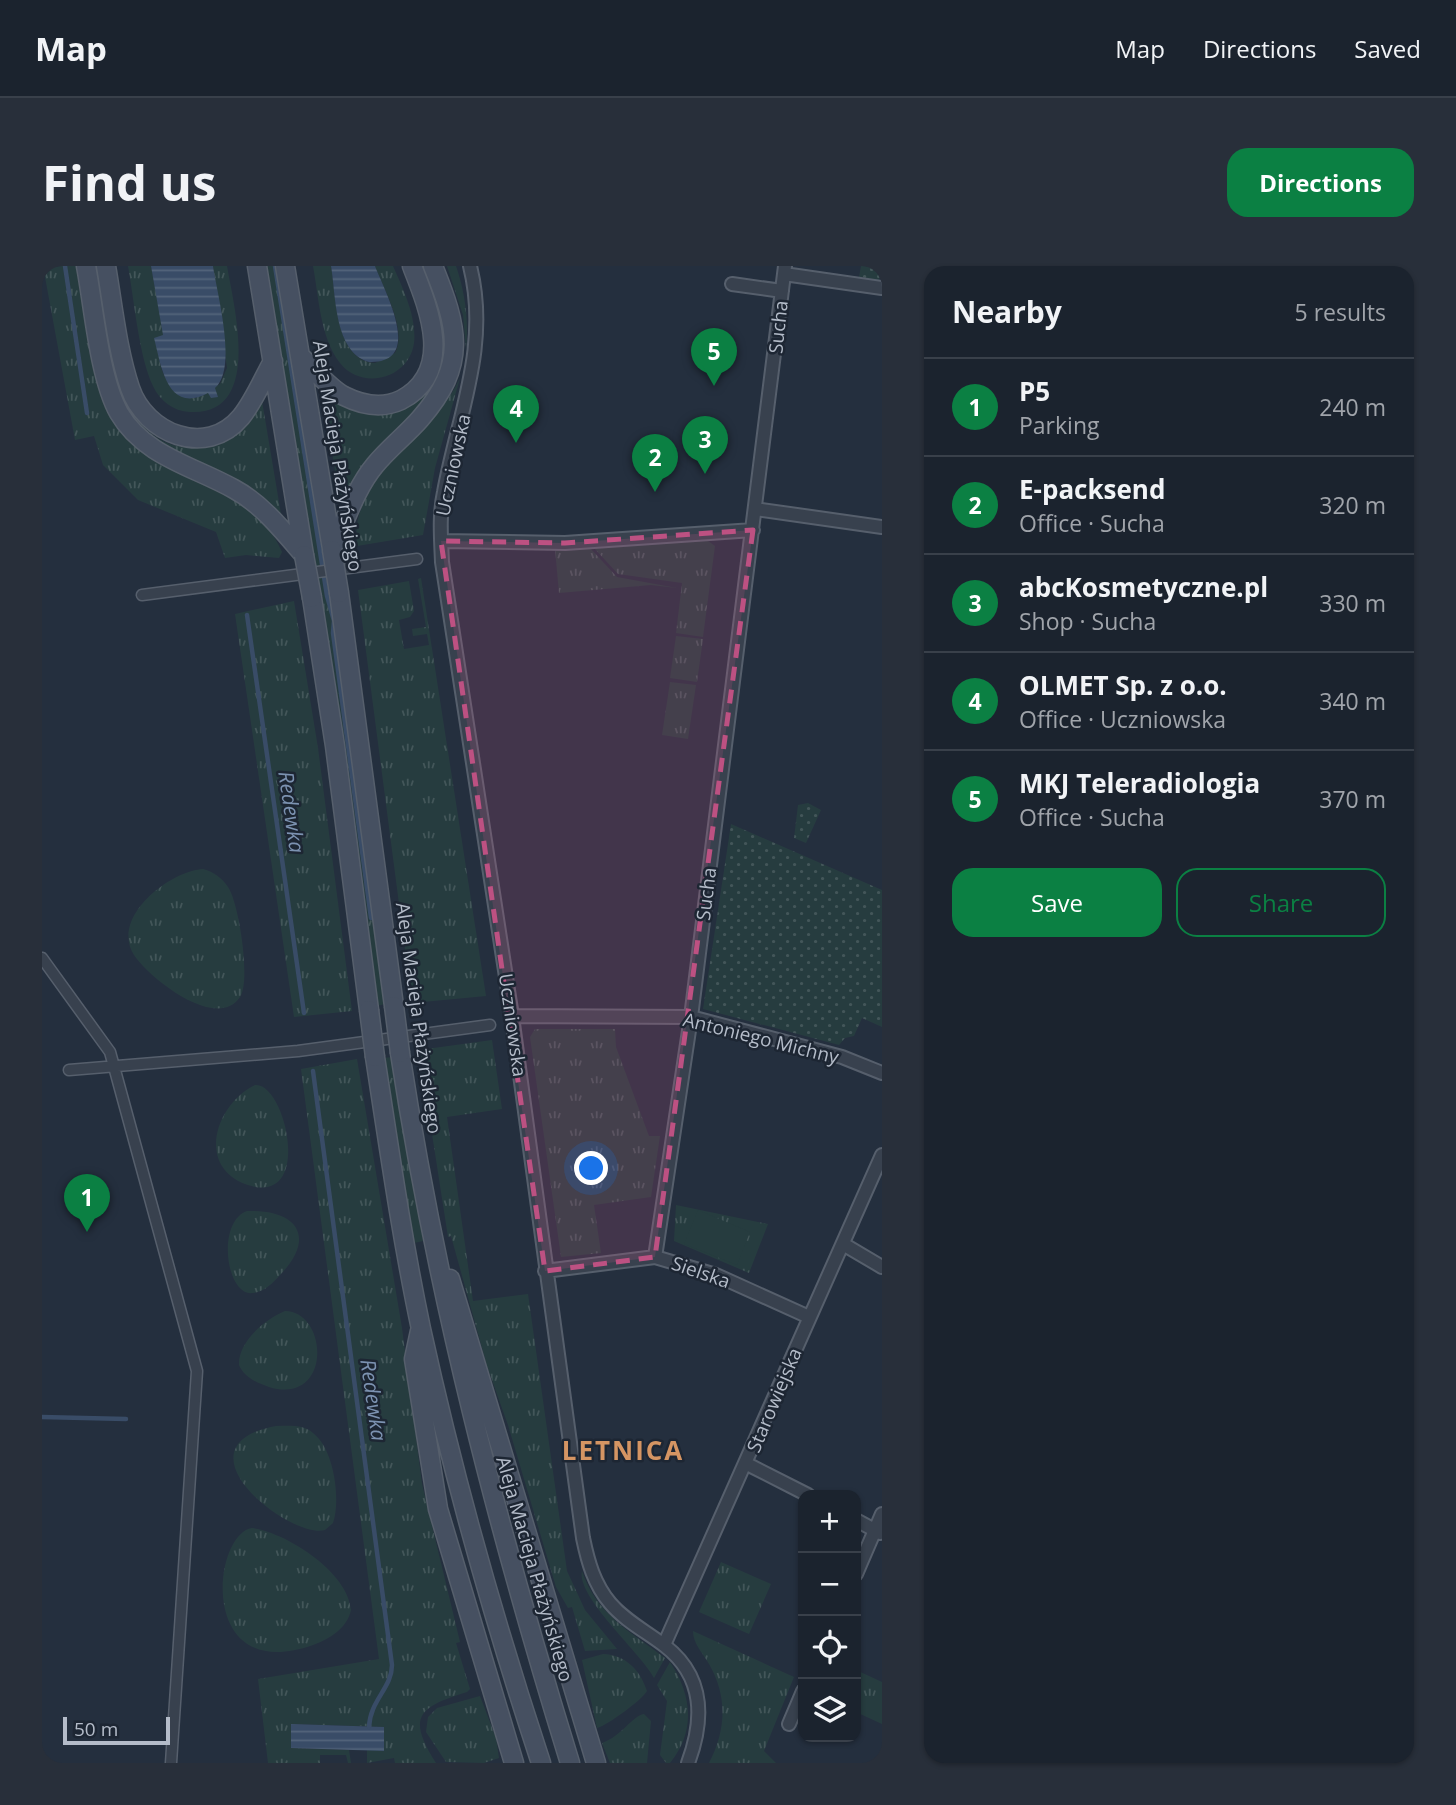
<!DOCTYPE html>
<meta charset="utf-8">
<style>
:root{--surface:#1b232e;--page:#282f3a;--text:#f1f3f6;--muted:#a0a4aa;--line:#39404a;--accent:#0b8043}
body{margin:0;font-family:"Open Sans",sans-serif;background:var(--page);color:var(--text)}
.controls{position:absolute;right:21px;bottom:21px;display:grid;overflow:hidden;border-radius:14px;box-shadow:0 2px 5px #0004}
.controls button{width:63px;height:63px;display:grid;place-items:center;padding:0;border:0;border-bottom:2px solid var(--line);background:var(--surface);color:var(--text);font:35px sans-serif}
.scale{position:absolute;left:21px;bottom:18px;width:107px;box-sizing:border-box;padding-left:7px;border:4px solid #b4bcc9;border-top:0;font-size:19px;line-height:24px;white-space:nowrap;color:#b4bcc9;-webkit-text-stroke:5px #1d2633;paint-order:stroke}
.you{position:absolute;left:550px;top:903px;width:24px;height:24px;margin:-18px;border:5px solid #fff;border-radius:50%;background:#1a73e8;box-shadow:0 0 0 10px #1a73e833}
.badge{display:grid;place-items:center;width:46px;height:46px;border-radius:50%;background:var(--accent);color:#fff;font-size:23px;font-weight:700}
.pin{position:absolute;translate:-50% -58px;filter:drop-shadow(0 2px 4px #0008)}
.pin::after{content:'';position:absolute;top:37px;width:24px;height:21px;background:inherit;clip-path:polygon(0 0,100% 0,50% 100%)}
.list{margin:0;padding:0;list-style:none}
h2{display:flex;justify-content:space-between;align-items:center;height:91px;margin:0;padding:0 28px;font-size:30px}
h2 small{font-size:23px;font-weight:400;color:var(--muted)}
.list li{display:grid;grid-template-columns:46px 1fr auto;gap:21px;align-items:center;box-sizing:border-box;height:98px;padding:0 28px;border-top:2px solid var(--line)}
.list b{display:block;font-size:26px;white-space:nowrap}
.list p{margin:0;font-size:23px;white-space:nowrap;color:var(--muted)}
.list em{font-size:23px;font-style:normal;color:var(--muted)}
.actions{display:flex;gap:14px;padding:21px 28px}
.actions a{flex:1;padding:16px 0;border:2px solid var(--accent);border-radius:21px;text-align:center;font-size:24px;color:var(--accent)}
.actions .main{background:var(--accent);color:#fff}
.icon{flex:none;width:38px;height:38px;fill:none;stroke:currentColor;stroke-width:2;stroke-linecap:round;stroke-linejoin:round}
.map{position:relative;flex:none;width:840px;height:1497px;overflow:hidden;border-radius:21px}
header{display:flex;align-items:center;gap:42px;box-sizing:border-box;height:98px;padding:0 35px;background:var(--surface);border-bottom:2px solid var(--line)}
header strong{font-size:33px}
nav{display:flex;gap:38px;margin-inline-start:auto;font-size:24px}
.intro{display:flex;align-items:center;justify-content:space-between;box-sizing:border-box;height:168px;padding:0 42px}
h1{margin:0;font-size:49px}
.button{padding:18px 32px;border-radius:21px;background:var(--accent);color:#fff;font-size:24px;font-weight:700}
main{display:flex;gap:42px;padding:0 42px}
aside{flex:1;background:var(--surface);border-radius:21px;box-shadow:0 2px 5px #0004}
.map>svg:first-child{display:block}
.grass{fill:url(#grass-tufts)}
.park{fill:url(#park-dots)}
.pitch{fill:#263c3f}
.water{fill:url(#water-rules)}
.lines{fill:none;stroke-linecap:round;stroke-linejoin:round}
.stream{stroke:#394c67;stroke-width:4.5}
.pedestrian-casing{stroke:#565f6c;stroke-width:13}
.minor-casing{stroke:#565f6c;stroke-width:16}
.secondary-casing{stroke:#565f6c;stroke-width:21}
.pedestrian{stroke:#38414e;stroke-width:10}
.minor{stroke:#38414e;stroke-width:12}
.secondary{stroke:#465061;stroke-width:18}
.secondary-bridge-casing{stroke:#565f6c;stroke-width:21;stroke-linecap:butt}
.secondary-bridge{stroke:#465061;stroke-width:18}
.marked{fill:#bd5182;fill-opacity:0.2;stroke:#bd5182;stroke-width:5;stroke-dasharray:14 9;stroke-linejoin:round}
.labels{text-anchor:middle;stroke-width:5;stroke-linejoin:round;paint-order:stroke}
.street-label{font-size:19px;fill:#b4bcc9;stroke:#1d2633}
.water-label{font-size:21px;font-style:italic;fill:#7c92b1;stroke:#1d2633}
.district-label{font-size:26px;font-weight:bold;letter-spacing:2px;fill:#d59563;stroke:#1d2633}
</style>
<header>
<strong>Map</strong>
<nav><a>Map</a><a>Directions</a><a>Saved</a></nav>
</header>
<div class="intro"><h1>Find us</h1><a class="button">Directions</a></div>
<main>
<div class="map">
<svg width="840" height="1497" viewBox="0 0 840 1497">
<defs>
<pattern id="grass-tufts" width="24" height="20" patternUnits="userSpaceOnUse" patternTransform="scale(1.75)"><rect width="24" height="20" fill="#263c3f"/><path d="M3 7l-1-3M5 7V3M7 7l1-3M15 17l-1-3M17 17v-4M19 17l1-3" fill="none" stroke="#435659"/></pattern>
<pattern id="park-dots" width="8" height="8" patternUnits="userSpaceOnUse" patternTransform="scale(1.75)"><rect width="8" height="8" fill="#263c3f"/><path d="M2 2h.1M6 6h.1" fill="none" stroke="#435659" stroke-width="1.8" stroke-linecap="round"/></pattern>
<pattern id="water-rules" width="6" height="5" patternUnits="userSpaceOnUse" patternTransform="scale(1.75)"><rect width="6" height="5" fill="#394c67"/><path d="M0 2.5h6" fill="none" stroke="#53647b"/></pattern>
</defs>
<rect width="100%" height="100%" fill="#242f3e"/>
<path class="grass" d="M1,0H38L67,146C111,222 206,208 240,286L237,292L204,289L183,292L174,266L96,234L61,199L52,170L33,174Z
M51,0H55C67,63 72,204 171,178L219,129L240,254C203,231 107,180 86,147C63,110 59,43 51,0Z
M86,0H109L122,70L113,72C122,111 116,115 154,132L178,118L185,102L171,0H185C192,41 221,150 148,146C131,145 118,135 111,120C97,91 92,33 86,0Z
M225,0H237L299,390L343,738L335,740L308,520Z
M271,0H289C294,29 293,95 333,97L353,87C366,64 341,22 333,0H351C361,23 375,51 372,77C367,113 320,125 298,97C278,71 277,32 271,0Z
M378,0H382C403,53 418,90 379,140C367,153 352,164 341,178C325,199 314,224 300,247L279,119L359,143C423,112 397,51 378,0Z
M405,0H414C423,26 427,55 424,83L421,49Z
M418,112L393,202L381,269L315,280C306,208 392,170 418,112Z
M662,272L673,280L661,371L634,367L640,317L576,308L552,282Z
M548,282L575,311L635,322L609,319L517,327L513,283Z
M379,312L444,730L370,737L316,324L367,315L372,345L368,351L357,354L362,383L387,379L385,368L371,370L370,363L384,361L376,313Z
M252,335L276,482L310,745L252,751L193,348Z
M634,370L661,373L655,416L628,412Z
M628,416L654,419L646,473L620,469Z
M161,603C172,606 180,612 186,621C197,637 209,715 198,731C175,766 107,712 92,689C68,651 128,605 161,603Z
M493,763H573L574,781L607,870H618L609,931L552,939L559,987L519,991L488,771Z
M450,774L460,843L405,851L431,1035L486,1028L525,1305L543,1344L575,1383L543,1385L530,1341L526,1342L514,1321L466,1159L445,1100L409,970L406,971L377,784Z
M350,791L381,975L372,977L342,792Z
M315,793L360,1062L380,1218L418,1376L414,1377L428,1423L425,1426C377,1441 364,1450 394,1497H353L352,1492L325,1497V1484H342V1461L250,1458L249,1482L307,1484L309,1497H306L304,1489H278V1497H226L216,1413L337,1393L259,803Z
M213,819C244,816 273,944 203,918C154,899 174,838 213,819Z
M634,939L726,958L707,1007L632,975Z
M205,945C255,943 275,971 238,1009C231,1017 222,1026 211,1027C184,1031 174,956 205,945Z
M243,1045C287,1046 290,1140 227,1121C215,1117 202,1111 197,1099C196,1076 223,1053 243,1045Z
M234,1160C247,1160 261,1158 271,1167C292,1183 299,1233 291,1257L283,1264C249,1274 128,1180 234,1160Z
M210,1262C245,1267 306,1306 309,1344C305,1362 288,1373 271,1379C155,1420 170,1268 210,1262Z
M679,1296L729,1318L707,1368L657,1346Z
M540,1305C554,1348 589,1366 623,1392L612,1412C599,1387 534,1331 540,1305Z
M651,1365L752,1411L722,1485L734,1497H667C684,1464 686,1431 667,1398C661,1387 651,1378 651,1365Z
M561,1388C584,1389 598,1404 605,1425C600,1434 566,1459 555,1462L540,1394Z
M628,1396C650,1429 654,1465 628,1497H624L618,1489L625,1435L615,1419Z
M814,1404L840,1416V1458L814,1446Z
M438,1430L454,1472L457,1492L442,1497L404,1496L384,1466L386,1451L395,1442Z
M602,1448L609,1455L605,1497H568L560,1477C580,1470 590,1450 602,1448Z"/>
<path class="park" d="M819,0H840L837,14L817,11Z
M766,537L779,544L764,577L752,572L756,539Z
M689,558L840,624V761L820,752L812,770L803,772L797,779L661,743Z"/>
<path class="pitch" d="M656,944L708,966L695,999L642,978Z"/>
<path class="water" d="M109,0H171C175,28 196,102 173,122L176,131L169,132L166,127C125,149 119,99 112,72L121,69Z
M289,0H333C343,26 383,98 327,96C292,86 294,29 289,0Z
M249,1458L342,1461V1485L249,1482Z"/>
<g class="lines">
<path class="stream" d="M23,0L45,147
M233,0L285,330L292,355L291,367L329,652
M205,349L262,747
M271,805L350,1399C350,1422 328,1434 327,1461
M0,1151L84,1153"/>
<defs>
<path id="pedestrian" d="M100,329L375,293
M0,692L68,786L155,1105L129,1497
M27,804L256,785L448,759"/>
<path id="minor" d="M428,0C448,80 416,149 402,226C397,249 399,272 400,296L470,750L541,1272C546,1296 552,1318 568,1337C583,1355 605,1366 623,1380C663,1411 662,1454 646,1497
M742,8L840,22
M690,18L740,25
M713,243L840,261
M399,275L523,277L711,264
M470,750L649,751L800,791L840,807
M801,978L840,1001
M613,991L649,751L743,0
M503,1005L613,991L674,1009L767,1051
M705,1198L766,1229
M814,1254L838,1267
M814,1308L840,1248
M622,1379L840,889
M747,1458L761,1425"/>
<path id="secondary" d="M44,0C52,42 57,111 77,147C102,190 151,200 192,223C220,238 241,265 262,289
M64,0C71,40 75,83 88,122C103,167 164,193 199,151C212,135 221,113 231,95
M215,0L262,289
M243,0L290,283
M258,90C272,103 286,121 302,130C320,139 340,143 359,134C413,106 387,43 370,0
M290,284C303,256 313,223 333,199C347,182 364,169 378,153C426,98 416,62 391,0
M297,327L352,740
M270,332L293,480L327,744
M358,787C395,1029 456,1264 528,1497
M333,791C347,882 360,973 379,1063C411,1209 452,1355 499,1497
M408,1013L554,1497
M378,1065L372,1093L396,1243L472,1497"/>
</defs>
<use href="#pedestrian" class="pedestrian-casing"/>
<use href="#minor" class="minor-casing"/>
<use href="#secondary" class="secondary-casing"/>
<use href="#pedestrian" class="pedestrian"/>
<use href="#minor" class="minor"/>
<use href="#secondary" class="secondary"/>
<defs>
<path id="secondary-bridge" d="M290,284L297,327
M262,289L270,332
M352,740L358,787
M327,744L333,791"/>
</defs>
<use href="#secondary-bridge" class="secondary-bridge-casing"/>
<use href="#secondary-bridge" class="secondary-bridge"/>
</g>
<path class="marked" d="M711,264L613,991L503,1005L399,275L523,277Z"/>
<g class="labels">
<g class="street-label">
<text transform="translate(736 61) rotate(-84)" y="7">Sucha</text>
<text transform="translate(296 190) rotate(81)" y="7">Aleja Macieja Płażyńskiego</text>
<text transform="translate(411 199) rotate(-78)" y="7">Uczniowska</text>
<text transform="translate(664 628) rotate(-83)" y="7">Sucha</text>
<text transform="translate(377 752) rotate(82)" y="7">Aleja Macieja Płażyńskiego</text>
<text transform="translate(471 759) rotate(82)" y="7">Uczniowska</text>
<text transform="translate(719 772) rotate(14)" y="7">Antoniego Michny</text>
<text transform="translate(659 1006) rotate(19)" y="7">Sielska</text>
<text transform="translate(732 1134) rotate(-67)" y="7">Starowiejska</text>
<text transform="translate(493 1303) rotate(74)" y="7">Aleja Macieja Płażyńskiego</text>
</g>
<g class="water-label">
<text transform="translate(249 546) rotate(82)" y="7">Redewka</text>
<text transform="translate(331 1134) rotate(82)" y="7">Redewka</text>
</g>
<g class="district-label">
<text x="581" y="1194">LETNICA</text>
</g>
</g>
</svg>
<div class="controls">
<button>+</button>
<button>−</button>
<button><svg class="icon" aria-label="locate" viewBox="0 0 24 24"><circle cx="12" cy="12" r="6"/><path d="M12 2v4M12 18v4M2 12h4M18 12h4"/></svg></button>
<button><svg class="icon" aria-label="layers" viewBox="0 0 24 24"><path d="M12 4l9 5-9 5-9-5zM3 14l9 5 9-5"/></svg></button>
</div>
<div class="scale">50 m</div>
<div class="you"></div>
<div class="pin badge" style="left:45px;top:966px">1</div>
<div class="pin badge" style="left:613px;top:226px">2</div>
<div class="pin badge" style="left:663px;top:208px">3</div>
<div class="pin badge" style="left:474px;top:177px">4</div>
<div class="pin badge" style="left:672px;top:120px">5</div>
</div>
<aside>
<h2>Nearby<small>5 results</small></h2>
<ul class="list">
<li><span class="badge">1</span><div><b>P5</b><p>Parking</p></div><em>240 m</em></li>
<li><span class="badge">2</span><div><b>E-packsend</b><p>Office · Sucha</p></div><em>320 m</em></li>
<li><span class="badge">3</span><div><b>abcKosmetyczne.pl</b><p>Shop · Sucha</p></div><em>330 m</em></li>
<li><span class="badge">4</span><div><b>OLMET Sp. z o.o.</b><p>Office · Uczniowska</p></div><em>340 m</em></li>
<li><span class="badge">5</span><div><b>MKJ Teleradiologia</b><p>Office · Sucha</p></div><em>370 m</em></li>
</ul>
<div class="actions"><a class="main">Save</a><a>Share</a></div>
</aside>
</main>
